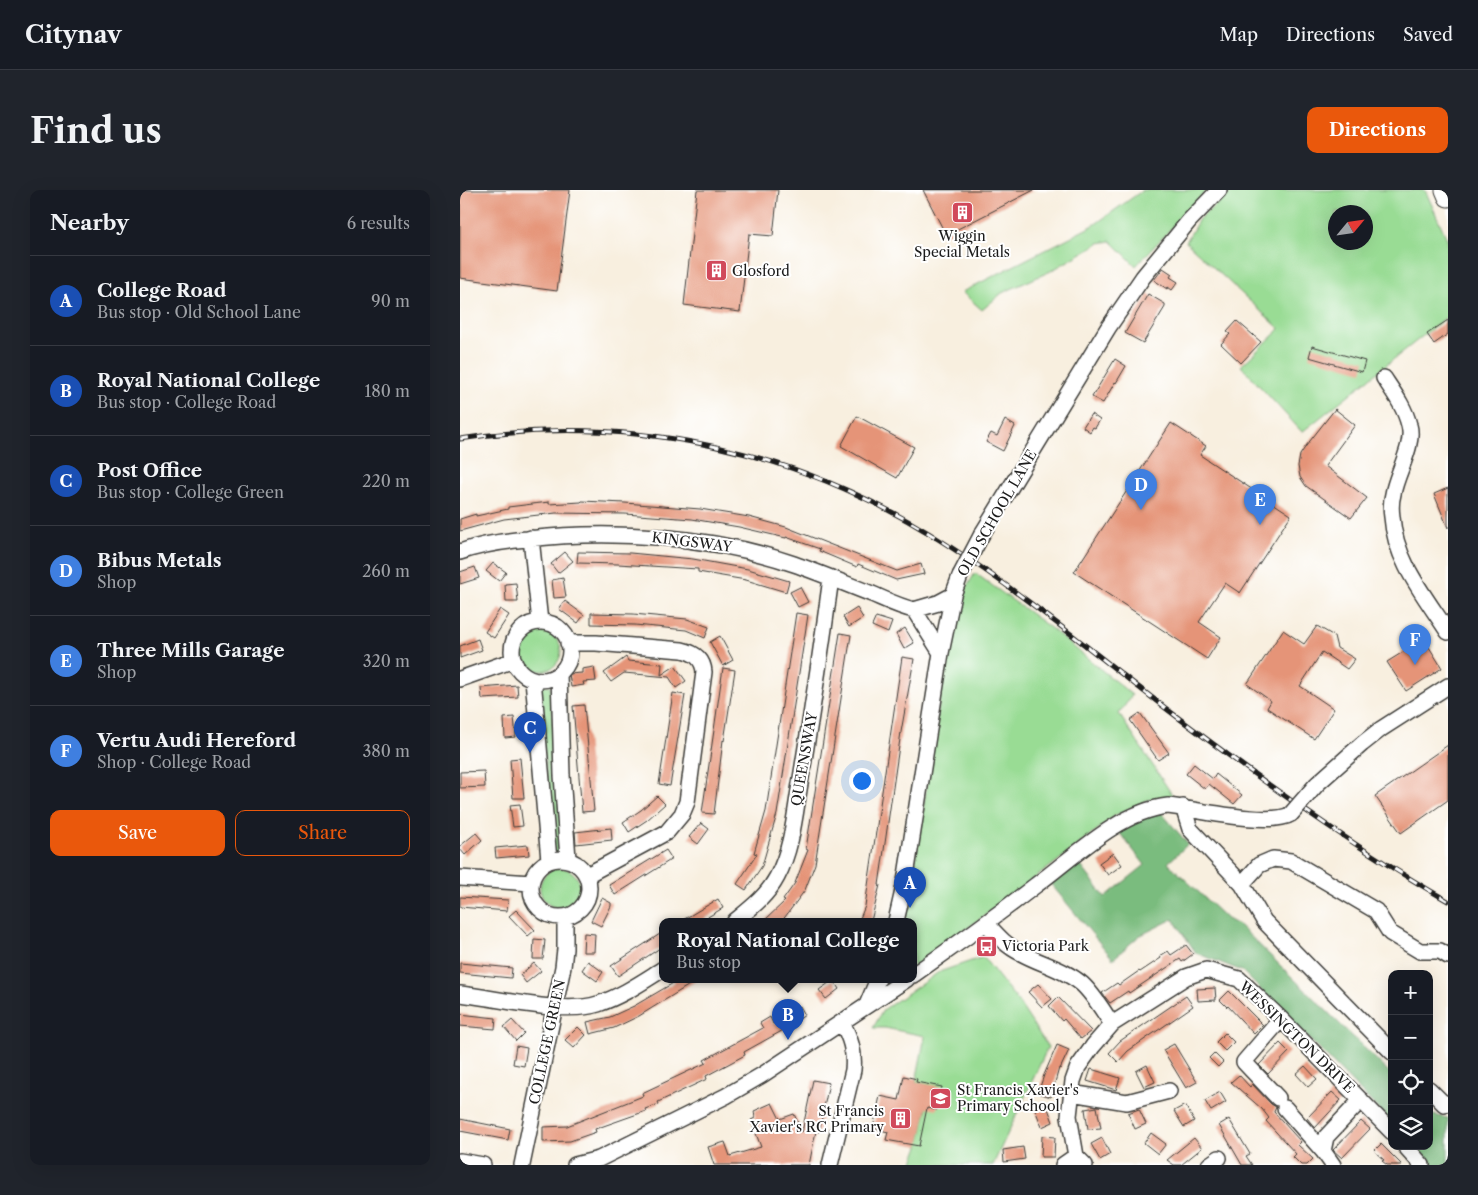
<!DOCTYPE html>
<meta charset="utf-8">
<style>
:root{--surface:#171b24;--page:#20242c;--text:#f1f3f6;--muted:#9ea1a6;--line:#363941;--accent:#ea580c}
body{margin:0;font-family:"Libre Caslon Text",serif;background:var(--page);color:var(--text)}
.controls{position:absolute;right:15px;bottom:15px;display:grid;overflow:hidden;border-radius:10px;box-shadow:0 5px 20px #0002}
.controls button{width:45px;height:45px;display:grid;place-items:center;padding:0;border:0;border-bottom:1px solid var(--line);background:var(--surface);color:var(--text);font:25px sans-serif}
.compass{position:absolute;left:868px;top:15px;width:45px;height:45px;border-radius:50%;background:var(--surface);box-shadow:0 5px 20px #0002;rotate:61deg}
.you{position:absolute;left:401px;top:590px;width:18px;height:18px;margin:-12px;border:4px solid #fff;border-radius:50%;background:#1a73e8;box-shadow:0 0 0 8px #1a73e833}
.badge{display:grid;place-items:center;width:32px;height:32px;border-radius:50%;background:var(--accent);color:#fff;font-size:16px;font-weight:700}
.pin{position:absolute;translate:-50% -41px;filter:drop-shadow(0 1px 2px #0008)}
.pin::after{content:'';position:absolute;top:26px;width:18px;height:15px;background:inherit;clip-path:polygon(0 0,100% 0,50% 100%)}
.popup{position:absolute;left:199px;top:728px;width:258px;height:65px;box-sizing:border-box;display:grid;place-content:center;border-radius:10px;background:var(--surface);filter:drop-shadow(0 1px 4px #0005);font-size:16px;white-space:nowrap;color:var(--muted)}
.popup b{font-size:19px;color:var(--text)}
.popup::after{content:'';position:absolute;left:50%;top:100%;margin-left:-10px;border:10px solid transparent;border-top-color:var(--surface)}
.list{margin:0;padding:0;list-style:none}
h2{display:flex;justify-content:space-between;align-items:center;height:65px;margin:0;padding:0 20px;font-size:21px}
h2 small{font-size:16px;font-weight:400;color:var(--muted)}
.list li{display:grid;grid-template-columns:32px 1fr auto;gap:15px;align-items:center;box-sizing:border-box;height:90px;padding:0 20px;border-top:1px solid var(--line)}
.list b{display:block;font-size:19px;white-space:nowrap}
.list p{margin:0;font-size:16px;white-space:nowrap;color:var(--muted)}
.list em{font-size:16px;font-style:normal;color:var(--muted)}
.actions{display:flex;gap:10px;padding:15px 20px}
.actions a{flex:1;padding:11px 0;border:1px solid var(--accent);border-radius:10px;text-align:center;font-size:18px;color:var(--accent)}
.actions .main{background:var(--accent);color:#fff}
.icon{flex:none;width:28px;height:28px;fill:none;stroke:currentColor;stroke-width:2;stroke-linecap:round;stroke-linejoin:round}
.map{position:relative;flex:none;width:988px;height:975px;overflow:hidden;border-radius:10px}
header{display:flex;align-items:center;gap:30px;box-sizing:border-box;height:70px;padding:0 25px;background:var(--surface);border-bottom:1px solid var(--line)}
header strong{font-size:24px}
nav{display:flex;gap:28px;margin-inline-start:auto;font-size:18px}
.intro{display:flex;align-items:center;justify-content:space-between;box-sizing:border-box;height:120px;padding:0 30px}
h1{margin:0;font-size:35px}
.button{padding:12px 22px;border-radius:10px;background:var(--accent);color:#fff;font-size:18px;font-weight:700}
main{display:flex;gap:30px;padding:0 30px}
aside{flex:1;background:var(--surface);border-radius:10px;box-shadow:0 5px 20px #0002}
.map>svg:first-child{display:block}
.green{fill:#99dc94;stroke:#5a7c58;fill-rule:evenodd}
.forest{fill:#7abc7e;stroke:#4b6c4d}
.building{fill:#e59478}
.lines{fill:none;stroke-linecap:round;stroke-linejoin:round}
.minor-casing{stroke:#3d3c39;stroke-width:18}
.major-casing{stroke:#3d3c39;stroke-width:21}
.minor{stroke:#fff;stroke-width:15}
.major{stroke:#fff;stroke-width:19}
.rail-casing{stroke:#1c1c1c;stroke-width:5}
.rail{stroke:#fff;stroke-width:3;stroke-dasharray:9;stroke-linecap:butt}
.minor-bridge-casing{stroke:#3d3c39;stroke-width:18;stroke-linecap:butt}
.minor-bridge{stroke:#fff;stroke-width:15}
.labels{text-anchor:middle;stroke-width:4;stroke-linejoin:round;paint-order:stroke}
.poi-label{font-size:14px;fill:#1c1c1c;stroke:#fff;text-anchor:start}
.street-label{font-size:14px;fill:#1c1c1c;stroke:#fff}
</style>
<header>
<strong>Citynav</strong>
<nav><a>Map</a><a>Directions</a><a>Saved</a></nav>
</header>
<div class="intro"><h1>Find us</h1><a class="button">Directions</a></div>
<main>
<aside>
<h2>Nearby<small>6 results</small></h2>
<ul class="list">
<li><span class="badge" style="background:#1a4fb4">A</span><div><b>College Road</b><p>Bus stop · Old School Lane</p></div><em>90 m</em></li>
<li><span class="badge" style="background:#1a4fb4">B</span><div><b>Royal National College</b><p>Bus stop · College Road</p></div><em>180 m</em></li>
<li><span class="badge" style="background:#1a4fb4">C</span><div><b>Post Office</b><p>Bus stop · College Green</p></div><em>220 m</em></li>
<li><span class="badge" style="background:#3f7fe0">D</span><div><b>Bibus Metals</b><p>Shop</p></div><em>260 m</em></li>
<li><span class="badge" style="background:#3f7fe0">E</span><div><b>Three Mills Garage</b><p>Shop</p></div><em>320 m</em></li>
<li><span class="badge" style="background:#3f7fe0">F</span><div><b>Vertu Audi Hereford</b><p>Shop · College Road</p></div><em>380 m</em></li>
</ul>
<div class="actions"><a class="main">Save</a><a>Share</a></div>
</aside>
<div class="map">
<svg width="988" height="975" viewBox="0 0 988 975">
<rect width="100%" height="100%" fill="#fff"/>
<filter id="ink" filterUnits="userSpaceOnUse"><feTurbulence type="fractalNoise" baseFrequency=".02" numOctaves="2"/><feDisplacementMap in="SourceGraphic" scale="10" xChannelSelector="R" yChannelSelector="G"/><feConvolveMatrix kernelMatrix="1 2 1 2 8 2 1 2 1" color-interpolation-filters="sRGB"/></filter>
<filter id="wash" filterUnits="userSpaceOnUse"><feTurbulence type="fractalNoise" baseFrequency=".0096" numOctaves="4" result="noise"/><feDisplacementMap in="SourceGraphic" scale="20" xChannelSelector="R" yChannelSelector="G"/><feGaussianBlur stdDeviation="1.12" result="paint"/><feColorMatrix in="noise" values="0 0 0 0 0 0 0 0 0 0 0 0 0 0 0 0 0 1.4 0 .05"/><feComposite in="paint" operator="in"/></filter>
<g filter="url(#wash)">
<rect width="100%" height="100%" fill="#f8efdf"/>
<path class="green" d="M683,0H747L676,76L651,51L639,53L591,81L542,103L522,120L502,102L634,35Z
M773,0H965L988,51V126L842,242L781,176L820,139L726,52L739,29ZM876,22H906V52H876Z
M515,383L592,439L672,505L659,524L713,606L687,610L656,625L607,664L453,779V731H444L453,687L486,466L502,405Z
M61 461a20 20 0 1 1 40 0a20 20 0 1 1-40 0Z
M78,495L90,496L103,663L94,664Z
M80 698a20 20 0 1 1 40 0a20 20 0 1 1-40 0Z
M523,767L557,810L588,857L533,975H452L459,956L467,918L482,898L456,892L465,846L425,838H413L423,820L479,782Z"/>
<path class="forest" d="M701,622L728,654L708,673L767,729L780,736L932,885V933L782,781L736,763L713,729L679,746L653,769L590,693L618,672L645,707L685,675L658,641L679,629Z
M969,922L973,925L988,928V975H973L954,956H969Z"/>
<g id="blocks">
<path class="building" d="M0,0H110L97,101L0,88Z
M237,0H318L313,46L289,44L280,122L224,115Z
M463,0H574L486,45Z
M703,78L712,84L710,87L718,92L712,100L708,97L707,99L694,90Z
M688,104L705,114V117L683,153L665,143Z
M988,130V144L974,154L967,144Z
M777,131L801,152L781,173L761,154L770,144L767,142Z
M852,156L905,171L902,182L849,167Z
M655,169L666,176L656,193L655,192L643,213L632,207Z
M875,219L895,235L865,276L907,308L891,328L846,296L840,287L838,276L840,265L846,256Z
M631,224L640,230L635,238L633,237L630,242L623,237Z
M397,226L454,257L437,288L381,256Z
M545,230L555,236L543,261L526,252L531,243L537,246Z
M711,233L746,256L740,265L831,325L780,403L765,393L739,432L761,447L747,469L614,382Z
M988,298V338L974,304Z
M122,311L165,313L240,319L289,327L326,337L437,381L461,374L464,384L436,390L398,374L397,377L359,361L360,359L326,347V348L279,337L232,329L165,324L96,323L44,329L0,341V329L16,324V326L48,319V317L89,312V314L121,312Z
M105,362L113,371L98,383L91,374Z
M118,362L170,363L233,369L288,379L329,391L326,402L286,390L238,382V379L158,374L117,373Z
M33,373L46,382L39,391L26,381Z
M15,377L19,388L0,394V382Z
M103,388L106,407L94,408L92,390Z
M56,393L58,412H46L45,394Z
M340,397L348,412L338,417L330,402Z
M105,411L124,425L118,433L99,419Z
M397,418L403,428L389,437L383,427Z
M40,419L49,425L34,448L25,442Z
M131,423L173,424L227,429L249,437L245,448L226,440L175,435L131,434Z
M336,423L348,425L317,624L302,676L286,700L277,694L297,664L294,663L306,621Z
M416,427L432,432L428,443L412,436Z
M857,436L874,446L877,458L895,469L887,479L862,462L840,496L874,519L854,549L807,518L811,511L787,494L823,440L844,454Z
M445,438L454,453L444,459L436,444Z
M380,443L391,445L355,674L345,700L325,727L321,731H304L325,711L323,710L335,693L348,660L346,659Z
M260,446L273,470L263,476L250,452Z
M18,449L22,460L0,468V456Z
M964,449L982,478L946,501L927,472Z
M166,467L168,471L202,474L201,485L215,476L226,491L216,498L209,487L164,483L151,492L144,483Z
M442,467L454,469L441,542L419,695H420L411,731H399L405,716L409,689Z
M134,477L136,491L123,492L124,495L111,497L109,484L122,483V479Z
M263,478L275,480L264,551L263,550L254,624L242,623Z
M57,495L58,507L22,509L21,498Z
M213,503L225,505L210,596L199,594Z
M124,515L134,621L122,622L113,516Z
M680,523L709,563L698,570L670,530Z
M54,527L56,547L45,548L44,528Z
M988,555V610L941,643L915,606Z
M60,568L64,608H53L50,569Z
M734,574L753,589L756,584L782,605L774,614L749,594L745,599L726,584Z
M24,581L25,597L0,598V582Z
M197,606L205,614L187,630L169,642L163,632L181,620Z
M60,614L63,636L53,637L50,615Z
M241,633L249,639L238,654L229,647Z
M151,638L152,650L116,654L115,642Z
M16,643L22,650L5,665L0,659V656Z
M68,655L69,665L36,668L35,658Z
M206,660L212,669L155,705L149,695Z
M653,663L662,675L648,685L639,673Z
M0,707L48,710L47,721L0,717Z
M142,708L151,713V716L141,736L131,731Z
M258,709L263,718L241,731H221Z
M56,720L75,740L68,746L49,726Z
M203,742V756L158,786L151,776Z
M124,743L135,744L134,762H123Z
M74,749L85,750L83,769H73Z
M726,755L733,764L722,772L720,769L669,803L668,801L650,813L642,803L657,793L659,795L679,781L680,782L701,768L700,766L708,761L711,765Z
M128,771L143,782L137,791L122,780Z
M0,773L52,778L51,788L0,783Z
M74,773L81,781L66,793L60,785Z
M213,789H239L179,826L154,838L130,844L127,832L150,827L174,816L215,792Z
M373,790L379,799L366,809L359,800Z
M578,794L592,809L582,817L568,802Z
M755,798L756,810L738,811L737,799Z
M769,801L803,835L794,844L768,816L767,817L760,810Z
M726,806L733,816L668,861L658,872L649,863L660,851Z
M598,807L631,841L621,849L604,829L602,831L589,816Z
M340,816L345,825L320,842L284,862L285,865L246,886L247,889L198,912L199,914L185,919L186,921L135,939L136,942L110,951L83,952V937L107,936L183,906L182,903L246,873L244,870L303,838L300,833L310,827L313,834Z
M0,824L36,828L35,839L0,836Z
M52,830L64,843L56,851L44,837Z
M118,837L126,845L114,858L105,850Z
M765,843L774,852L765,861L756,852Z
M820,853L829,862L808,884L799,875Z
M714,854L737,892L726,898L703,860Z
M597,855L609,860L600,879L599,878L591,907L578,903L584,885Z
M56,856L67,858L64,876L53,874Z
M754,863L763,872L758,877L749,868Z
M687,875L695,892L684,897L676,881Z
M845,876L857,889L848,897L836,884Z
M631,879L660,888L656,900L627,891Z
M779,885L790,897L792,894L811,914L816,917L814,922L841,952L838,955L853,969L847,975H841L833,967L836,964L806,931L809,928L802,919L771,892Z
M444,886L457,889L456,892L482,897L477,920L467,918L459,956L426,950L428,942L413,938L420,906L439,910Z
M353,890L369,893L359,942L356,941L349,975H254L248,957L265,952L270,966L301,957L291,930L295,928L294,921L312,913L320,929L334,924L342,942Z
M760,902L766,912L751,921L745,911Z
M872,902L881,910L855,938L847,928Z
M586,913L593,932L582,937L574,917Z
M725,915L734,931L724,937L714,921Z
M637,917L641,938L628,939L625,919Z
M679,919L686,934L675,939L668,923Z
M0,929L50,939L48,950L0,941Z
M769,929L790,964L786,966L792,975H782L759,935Z
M901,931L910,939L882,968L873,960Z
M691,943L706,954L698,964L684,953Z
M582,946L595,947L594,967H581Z
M642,948L650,964L640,970L631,954Z
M734,948L742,958L721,975H714L707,970Z
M921,954L942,975H927L922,971L924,970L914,961Z
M563,957L565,969L544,972L543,960Z"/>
</g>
</g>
<g filter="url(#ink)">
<use href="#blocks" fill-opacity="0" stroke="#3d3c39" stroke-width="1"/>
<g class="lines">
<defs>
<path id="minor" d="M924,188C934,203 945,218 949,235C955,255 936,284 933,304C931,311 931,320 932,327C935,371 965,406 988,442
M522,344L648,138L683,87L729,31L759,0
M71,348L80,432
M0,362C22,354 44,351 67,349C152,339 253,346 334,374C360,383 386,394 412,404C426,410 440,417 454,420L478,413L493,405
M454,420L481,463
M52 461a29 29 0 1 1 58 0a29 29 0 1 1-58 0Z
M108,453H136L222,460C235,463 243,469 244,482L227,612L222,624L207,642L127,685
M99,484L102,585L108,669
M0,489L54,470
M73,489L89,670
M857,594L902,554L921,539L988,496
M723,617L730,639L782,694L804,731L932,862
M71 698a29 29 0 1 1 58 0a29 29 0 1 1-58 0Z
M0,688L71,693
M782,694L799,675L813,669L831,671L916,721L930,743L960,761H980L988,766
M275,731C291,718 307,706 317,687C333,657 335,621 341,588C352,521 362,455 371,388
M436,731L445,692L481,463L493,405L500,386
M526,733C537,745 546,756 561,763C581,774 604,779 622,794C634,805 643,821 652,834L633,856L618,877L613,891L609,926L616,966L625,975
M453,785C495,756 536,726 576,695C614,667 660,621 708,616C734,619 811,637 831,624
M0,804C37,808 104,825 138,814C162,806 182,792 203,779
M407,815L418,789
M652,834L726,787L746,780L779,789L821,829L932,942
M969,899L984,914L988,913
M611,903L667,912L709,901
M818,908L784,872L821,829
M825,918L863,961
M945,956L962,975
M0,971L23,975
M62,975L103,777L105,759V727
M115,975L139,969L266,906L302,885L447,789
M370,975L393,880C395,861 390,848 382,832
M603,975L616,966
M749,975L759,968
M873,975L863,961L866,947L901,910"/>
<path id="major" d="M985,0L988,7"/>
</defs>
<use href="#minor" class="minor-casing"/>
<use href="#major" class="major-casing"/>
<use href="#minor" class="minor"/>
<use href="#major" class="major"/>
<defs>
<path id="rail" d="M0,249C171,222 341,260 486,354C564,404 635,464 708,520C798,588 890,655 988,711"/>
</defs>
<use href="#rail" class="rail-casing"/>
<use href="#rail" class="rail"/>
<defs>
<path id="minor-bridge" d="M500,386L522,344
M831,624L857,594"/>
</defs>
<use href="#minor-bridge" class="minor-bridge-casing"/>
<use href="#minor-bridge" class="minor-bridge"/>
</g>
</g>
<defs>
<symbol id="building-square" viewBox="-11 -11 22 22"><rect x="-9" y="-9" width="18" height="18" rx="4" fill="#d1495b" stroke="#fff"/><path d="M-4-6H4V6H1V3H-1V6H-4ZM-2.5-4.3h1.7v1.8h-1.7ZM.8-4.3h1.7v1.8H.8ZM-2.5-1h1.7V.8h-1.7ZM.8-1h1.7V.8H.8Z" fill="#fff"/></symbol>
<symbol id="bus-square" viewBox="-11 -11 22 22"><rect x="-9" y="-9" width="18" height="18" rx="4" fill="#d1495b" stroke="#fff"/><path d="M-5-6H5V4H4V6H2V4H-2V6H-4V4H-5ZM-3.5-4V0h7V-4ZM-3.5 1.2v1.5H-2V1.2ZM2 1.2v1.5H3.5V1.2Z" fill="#fff"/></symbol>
<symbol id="school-square" viewBox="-11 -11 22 22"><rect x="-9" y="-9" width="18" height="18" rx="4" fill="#d1495b" stroke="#fff"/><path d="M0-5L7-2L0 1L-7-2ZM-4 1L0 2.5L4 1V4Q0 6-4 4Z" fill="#fff"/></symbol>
</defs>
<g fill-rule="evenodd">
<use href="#building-square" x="490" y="10" width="25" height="25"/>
<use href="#building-square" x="244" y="68" width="25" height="25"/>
<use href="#bus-square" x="514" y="744" width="25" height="25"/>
<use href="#school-square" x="468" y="896" width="25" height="25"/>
<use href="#building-square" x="428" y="916" width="25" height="25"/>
</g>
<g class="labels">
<g class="poi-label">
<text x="502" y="51" text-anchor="middle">Wiggin<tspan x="502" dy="16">Special Metals</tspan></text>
<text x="272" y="86">Glosford</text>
<text x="542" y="761">Victoria Park</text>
<text x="497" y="905">St Francis Xavier's<tspan x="497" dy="16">Primary School</tspan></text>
<text x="424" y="926" text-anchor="end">St Francis<tspan x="424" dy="16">Xavier's RC Primary</tspan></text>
</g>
<g class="street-label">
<text transform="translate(537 323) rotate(-60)" y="5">OLD SCHOOL LANE</text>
<text transform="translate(232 352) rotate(7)" y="5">KINGSWAY</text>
<text transform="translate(344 569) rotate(-80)" y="5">QUEENSWAY</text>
<text transform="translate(837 847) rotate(44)" y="5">WESSINGTON DRIVE</text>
<text transform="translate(87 852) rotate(-78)" y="5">COLLEGE GREEN</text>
</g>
</g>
</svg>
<div class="controls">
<button>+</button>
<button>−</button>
<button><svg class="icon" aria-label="locate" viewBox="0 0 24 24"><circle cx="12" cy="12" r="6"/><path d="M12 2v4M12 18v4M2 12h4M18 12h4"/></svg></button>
<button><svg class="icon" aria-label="layers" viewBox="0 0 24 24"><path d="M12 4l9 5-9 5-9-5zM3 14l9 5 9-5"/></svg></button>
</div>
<svg class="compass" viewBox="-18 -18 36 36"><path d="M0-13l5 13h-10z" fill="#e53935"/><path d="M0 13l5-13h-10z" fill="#9ea1a6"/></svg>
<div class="you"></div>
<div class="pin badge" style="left:450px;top:718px;background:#1a4fb4">A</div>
<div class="pin badge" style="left:328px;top:850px;background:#1a4fb4">B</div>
<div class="popup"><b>Royal National College</b>Bus stop</div>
<div class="pin badge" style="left:70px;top:563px;background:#1a4fb4">C</div>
<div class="pin badge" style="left:681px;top:320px;background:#3f7fe0">D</div>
<div class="pin badge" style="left:800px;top:335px;background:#3f7fe0">E</div>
<div class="pin badge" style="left:955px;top:475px;background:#3f7fe0">F</div>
</div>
</main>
